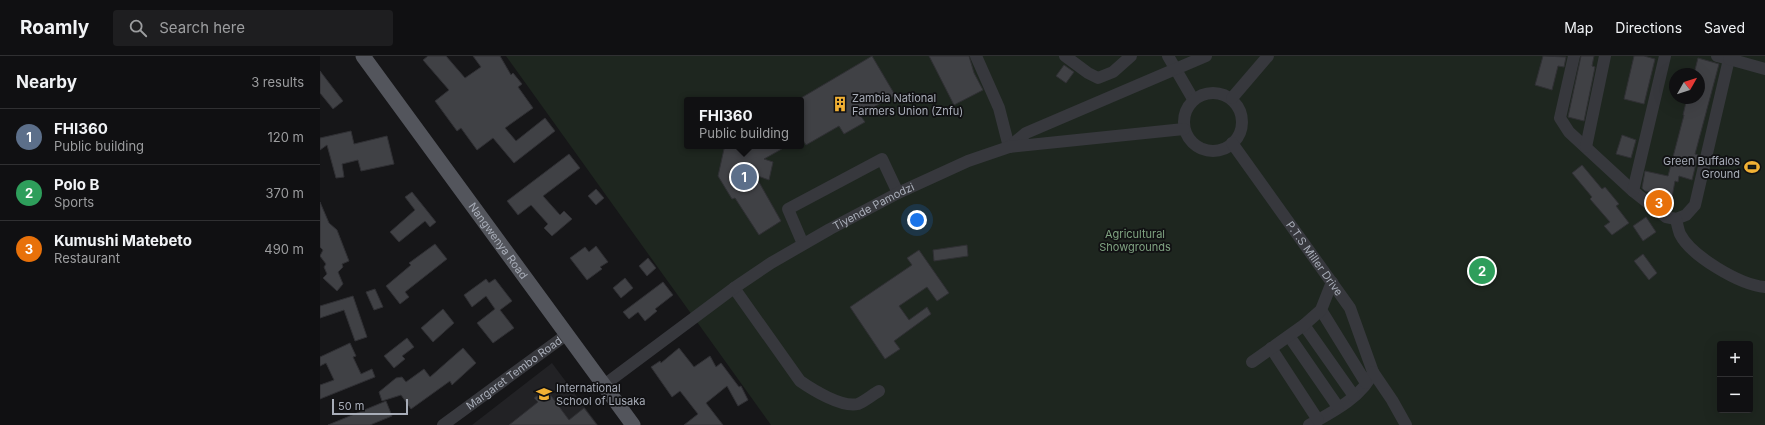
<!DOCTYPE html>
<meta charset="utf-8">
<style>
:root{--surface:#101012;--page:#1e1e20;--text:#f1f3f6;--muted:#9c9d9f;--line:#303032;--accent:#f2b134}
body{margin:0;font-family:Inter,sans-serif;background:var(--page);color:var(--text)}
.controls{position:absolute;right:12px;bottom:12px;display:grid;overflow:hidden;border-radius:4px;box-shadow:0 4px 16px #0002}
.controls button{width:36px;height:36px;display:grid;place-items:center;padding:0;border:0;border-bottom:1px solid var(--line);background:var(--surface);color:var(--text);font:20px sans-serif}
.compass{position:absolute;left:1349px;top:12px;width:36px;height:36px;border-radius:50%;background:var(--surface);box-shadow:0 4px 16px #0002;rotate:51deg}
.scale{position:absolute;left:12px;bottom:10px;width:76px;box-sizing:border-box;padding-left:4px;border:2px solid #a8adb8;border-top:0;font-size:11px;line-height:14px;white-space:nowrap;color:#a8adb8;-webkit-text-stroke:3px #111113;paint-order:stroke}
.you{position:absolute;left:597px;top:164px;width:14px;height:14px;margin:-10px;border:3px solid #fff;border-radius:50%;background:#1a73e8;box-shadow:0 0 0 6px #1a73e833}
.badge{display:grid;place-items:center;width:26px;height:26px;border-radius:50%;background:var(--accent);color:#fff;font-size:13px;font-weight:700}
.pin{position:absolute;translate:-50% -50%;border:2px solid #fff;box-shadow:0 1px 4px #0006}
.popup{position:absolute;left:364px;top:41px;width:120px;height:52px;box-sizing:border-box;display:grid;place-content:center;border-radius:4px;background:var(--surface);filter:drop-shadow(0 1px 3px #0005);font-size:13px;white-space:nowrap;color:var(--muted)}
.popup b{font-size:15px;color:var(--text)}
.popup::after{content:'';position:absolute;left:50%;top:100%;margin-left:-8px;border:8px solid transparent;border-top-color:var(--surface)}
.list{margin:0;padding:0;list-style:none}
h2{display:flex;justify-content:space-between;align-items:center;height:52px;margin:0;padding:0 16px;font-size:17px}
h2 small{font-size:13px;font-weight:400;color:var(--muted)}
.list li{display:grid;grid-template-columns:26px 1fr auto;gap:12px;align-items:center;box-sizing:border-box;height:56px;padding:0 16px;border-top:1px solid var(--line)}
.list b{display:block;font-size:15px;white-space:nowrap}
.list p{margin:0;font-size:13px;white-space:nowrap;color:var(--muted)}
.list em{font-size:13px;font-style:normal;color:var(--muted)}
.icon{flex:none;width:22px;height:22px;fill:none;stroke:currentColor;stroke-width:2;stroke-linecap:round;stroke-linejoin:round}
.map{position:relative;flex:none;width:1445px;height:369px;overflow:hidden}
header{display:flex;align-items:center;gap:24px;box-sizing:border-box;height:56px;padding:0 20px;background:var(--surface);border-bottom:1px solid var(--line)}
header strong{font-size:19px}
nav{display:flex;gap:22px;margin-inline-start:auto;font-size:14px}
.search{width:280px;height:36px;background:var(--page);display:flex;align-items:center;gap:10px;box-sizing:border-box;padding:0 14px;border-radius:4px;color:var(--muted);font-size:15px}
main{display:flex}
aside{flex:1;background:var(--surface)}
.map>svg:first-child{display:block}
.built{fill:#222225}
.green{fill:#1e261f;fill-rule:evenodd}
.building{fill:#404145;stroke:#303034}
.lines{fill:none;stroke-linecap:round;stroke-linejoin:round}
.minor{stroke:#37383d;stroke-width:12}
.major{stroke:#53555c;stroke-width:15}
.labels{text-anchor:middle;stroke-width:3.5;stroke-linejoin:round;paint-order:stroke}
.poi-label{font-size:11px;fill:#a8adb8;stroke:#111113;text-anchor:start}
.street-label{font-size:11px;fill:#a8adb8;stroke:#111113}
.park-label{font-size:11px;fill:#7fa381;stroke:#111113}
</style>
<header>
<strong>Roamly</strong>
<div class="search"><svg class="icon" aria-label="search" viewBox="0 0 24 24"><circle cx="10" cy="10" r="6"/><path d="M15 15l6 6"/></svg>Search here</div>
<nav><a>Map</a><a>Directions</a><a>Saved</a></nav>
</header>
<main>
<aside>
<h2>Nearby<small>3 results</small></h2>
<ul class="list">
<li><span class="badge" style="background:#5c6f8a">1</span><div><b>FHI360</b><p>Public building</p></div><em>120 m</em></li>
<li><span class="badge" style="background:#2e9e5b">2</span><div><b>Polo B</b><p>Sports</p></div><em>370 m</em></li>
<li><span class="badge" style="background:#e8710a">3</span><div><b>Kumushi Matebeto</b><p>Restaurant</p></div><em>490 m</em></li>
</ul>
</aside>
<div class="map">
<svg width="1445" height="369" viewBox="0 0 1445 369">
<rect width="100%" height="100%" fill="#161618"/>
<path class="built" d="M232,307L278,369H152Z"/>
<path class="green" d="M186,0H1445V369H451ZM1355,18H1379V42H1355ZM367,44H481V90H367ZM1400,288H1430V354H1400Z"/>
<path class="building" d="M108,0H126L145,22L161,11L153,0H180L191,19L193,17L202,28L198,31L213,52L185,72L196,85L225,62L235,75L194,107L173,82L157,94L141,72L137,75L115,45L129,34L103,4Z
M552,0L575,39L540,59L545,66L524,78L519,70L486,89L481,81V42Z
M609,0H649L654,17L663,34L634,49Z
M1223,0L1246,1L1244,11L1238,10L1232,34L1215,29Z
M1261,0H1274L1272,10L1275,11L1264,65L1248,61Z
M1314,0H1324L1335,3L1324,48L1304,43Z
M1378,2L1399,8L1375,98L1378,99L1372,124L1359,120L1358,126L1355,125L1352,141L1325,135L1322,132L1325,115L1348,120L1364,59H1363L1367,42H1379V18H1374Z
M744,9L754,16L746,27L736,20Z
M0,15L23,45L13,53L0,37Z
M31,75L34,88L67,80L74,108L41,115L38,104L22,108L24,121L16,122L7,89L0,94V82Z
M1302,79L1316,84L1311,102L1296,98Z
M409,90H467L444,103L453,106L449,124L435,119L461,165L439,179L415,142L412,143L398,120L404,93Z
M249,98L260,112L223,140L240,159L244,155L252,163L232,180L224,172L228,168L211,149L198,159L187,145Z
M1262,109L1282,133L1285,131L1299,148L1296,150L1309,167L1292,179L1284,170L1290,166L1270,143L1272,141L1252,117Z
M276,133L284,142L276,149L268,140Z
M92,136L116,166L110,171L105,165L79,186L70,176L95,154L85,141Z
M0,146L9,167L17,174L29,205L22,208L23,211L18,216L23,228L17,235L3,222L7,218L4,211L6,208L0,200L3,194L0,191Z
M1326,161L1336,176L1323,185L1313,170Z
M115,188L127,203L85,236L89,241L80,248L66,230L91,209L89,207Z
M647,189L648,200L614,205L613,194Z
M276,190L288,206L280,211L282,213L267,224L250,202L265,191L269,196Z
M599,194L629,237L617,245L607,231L579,250L589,264L607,251L611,258L574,285L580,293L565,303L530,251L592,209L587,202Z
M1323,198L1337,217L1329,224L1314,205Z
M328,202L336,212L327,220L319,210Z
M305,222L313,232L301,242L293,232Z
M166,223L169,227L175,223L192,245L180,254L194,272L173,287L157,267L175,253L166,240L152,251L144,239Z
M343,226L353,239L335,253L337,255L325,265L318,256L309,263L303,256Z
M55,233L63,251L54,254L46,236Z
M33,240L47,281L35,285L24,254L0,262V250Z
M123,253L134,267L113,286L101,272Z
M87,282L94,291L82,300L85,303L74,312L64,300Z
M30,287L36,300L33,301L41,318L52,313L55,321L0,343V329L14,324L6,307L0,310V301Z
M143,292L156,307L132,329L130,325L91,353L81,339L62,345L59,336L76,322L82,321L86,326L104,313L110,321Z
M359,292L374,311L390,300L396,311L401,307L419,331L421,330L428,344L418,350L407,330L386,347L403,369H364L378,358L360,335L352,341L331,311L340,305L341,307Z
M226,333L249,364L264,352L277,369H189L218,346L214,342Z
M66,345L72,360L50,369H8Z"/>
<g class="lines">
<g class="minor">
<path d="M656,0L679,52L689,91"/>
<path d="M745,0L768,17L778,22L793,16L811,0"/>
<path d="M848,0L873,43"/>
<path d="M1254,0L1240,62L1249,76L1313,135L1346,161L1356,163L1366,159L1375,149L1409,3L1397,0"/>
<path d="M1409,3L1445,13"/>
<circle cx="893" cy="66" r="29"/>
<path d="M912,42L948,0"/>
<path id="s1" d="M912,87L1030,252L1053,316C1044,340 1011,357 989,369"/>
<path d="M689,91L706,77L886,0"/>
<path d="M1266,91L1285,0"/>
<path d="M1313,135L1345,0"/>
<path d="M1356,163C1357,167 1358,173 1360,178C1371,200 1420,229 1445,231"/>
<path d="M483,188L468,153L562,103L578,137"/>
<path d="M414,232L480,325C493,334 522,352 538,348C545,345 552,339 559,335"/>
<path d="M1001,254L1046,327"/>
<path d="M984,269L1034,340"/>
<path d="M969,280L1018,351"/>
<path d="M951,292L998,364"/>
<path d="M932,306L984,269L1001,254L1012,226"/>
<path d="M1053,316L1072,344L1086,369"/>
<path id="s2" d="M284,329L414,232L451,207L510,173L578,137L648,105L689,91L864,73"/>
<path id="s3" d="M123,369L246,279"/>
</g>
<path class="major" id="s4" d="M43,0L313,369"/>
</g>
<defs>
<symbol id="building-bare" viewBox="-9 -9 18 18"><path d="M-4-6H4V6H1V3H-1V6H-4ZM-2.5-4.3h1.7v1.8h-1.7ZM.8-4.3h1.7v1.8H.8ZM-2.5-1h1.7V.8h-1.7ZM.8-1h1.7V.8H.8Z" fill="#f2b134" stroke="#111113" stroke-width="2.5" paint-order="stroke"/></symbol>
<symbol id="stadium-bare" viewBox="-9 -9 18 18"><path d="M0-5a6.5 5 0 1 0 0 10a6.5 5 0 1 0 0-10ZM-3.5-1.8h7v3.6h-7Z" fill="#f2b134" stroke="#111113" stroke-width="2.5" paint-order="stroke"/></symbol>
<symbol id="school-bare" viewBox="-9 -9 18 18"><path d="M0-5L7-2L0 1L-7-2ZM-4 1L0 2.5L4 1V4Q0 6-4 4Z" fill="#f2b134" stroke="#111113" stroke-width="2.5" paint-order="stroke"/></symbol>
</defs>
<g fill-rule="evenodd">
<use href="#building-bare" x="509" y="37" width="22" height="22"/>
<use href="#stadium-bare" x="1421" y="100" width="22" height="22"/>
<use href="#school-bare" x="213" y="327" width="22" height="22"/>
</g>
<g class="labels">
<g class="poi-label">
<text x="532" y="46">Zambia National<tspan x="532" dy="13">Farmers Union (Znfu)</tspan></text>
<text x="1420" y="109" text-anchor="end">Green Buffalos<tspan x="1420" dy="13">Ground</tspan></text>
<text x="236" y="336">International<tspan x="236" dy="13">School of Lusaka</tspan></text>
</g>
<g class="street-label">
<text dy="4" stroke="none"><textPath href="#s2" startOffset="324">Tiyende Pamodzi</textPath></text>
<text dy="4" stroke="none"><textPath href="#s4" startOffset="229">Nangwenya Road</textPath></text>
<text dy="4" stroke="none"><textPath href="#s1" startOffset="142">P.T.S Miller Drive</textPath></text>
<text dy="4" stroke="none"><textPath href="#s3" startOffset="88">Margaret Tembo Road</textPath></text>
</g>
<g class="park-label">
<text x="815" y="182">Agricultural<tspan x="815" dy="13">Showgrounds</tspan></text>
</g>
</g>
</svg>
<div class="controls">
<button>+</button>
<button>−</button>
</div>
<svg class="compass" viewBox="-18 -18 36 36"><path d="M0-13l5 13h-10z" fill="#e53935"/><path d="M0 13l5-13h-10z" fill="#9c9d9f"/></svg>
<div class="scale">50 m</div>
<div class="you"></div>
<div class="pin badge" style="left:424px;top:121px;background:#5c6f8a">1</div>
<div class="popup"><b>FHI360</b>Public building</div>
<div class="pin badge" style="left:1162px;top:215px;background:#2e9e5b">2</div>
<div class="pin badge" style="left:1339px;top:147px;background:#e8710a">3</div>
</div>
</main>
